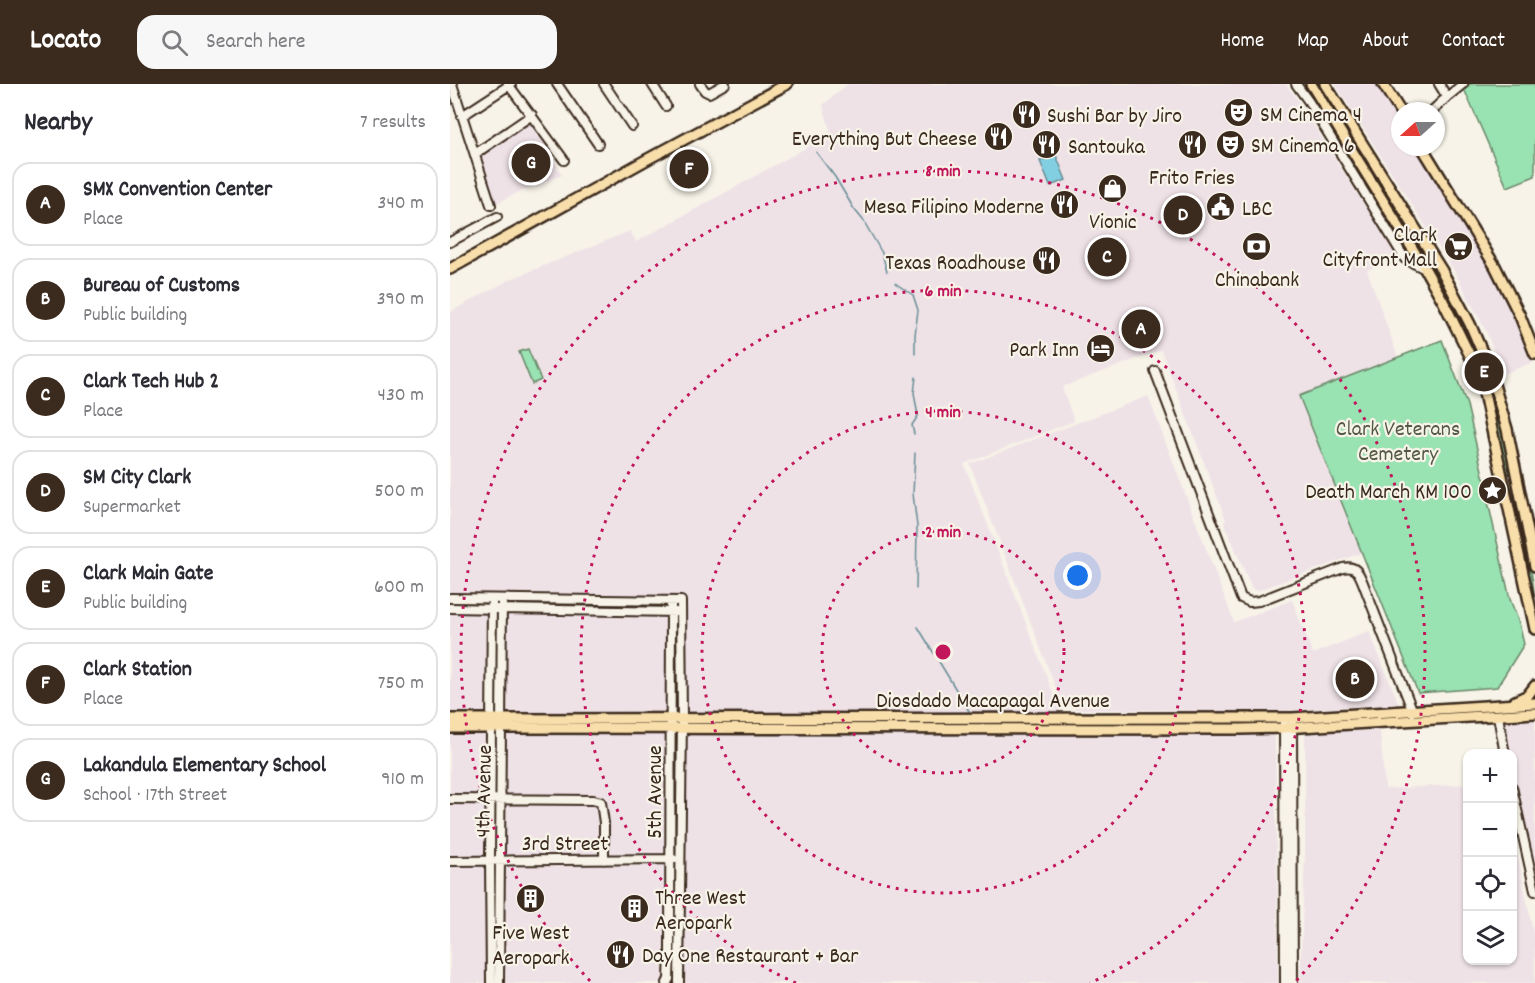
<!DOCTYPE html>
<meta charset="utf-8">
<style>
:root{--surface:#fff;--page:#f7f7f7;--text:#2b2b33;--muted:#7c7c81;--line:#e1e1e2;--accent:#3b2a1e}
body{margin:0;font-family:Dekko,sans-serif;background:var(--page);color:var(--text)}
.controls{position:absolute;right:18px;bottom:18px;display:grid;overflow:hidden;border-radius:12px;box-shadow:0 2px 4px #0004}
.controls button{width:54px;height:54px;display:grid;place-items:center;padding:0;border:0;border-bottom:2px solid var(--line);background:var(--surface);color:var(--text);font:30px sans-serif}
.compass{position:absolute;left:941px;top:18px;width:54px;height:54px;border-radius:50%;background:var(--surface);box-shadow:0 2px 4px #0004;rotate:249deg}
.you{position:absolute;left:628px;top:492px;width:21px;height:21px;margin:-15px;border:4px solid #fff;border-radius:50%;background:#1a73e8;box-shadow:0 0 0 9px #1a73e833}
.badge{display:grid;place-items:center;width:39px;height:39px;border-radius:50%;background:var(--accent);color:#fff;font-size:20px;font-weight:700}
.pin{position:absolute;translate:-50% -50%;border:3px solid #fff;box-shadow:0 2px 6px #0006}
.list{margin:0;padding:0;list-style:none}
h2{display:flex;justify-content:space-between;align-items:center;height:78px;margin:0;padding:0 24px;font-size:26px}
h2 small{font-size:20px;font-weight:400;color:var(--muted)}
.list li{display:grid;grid-template-columns:39px 1fr auto;gap:18px;align-items:center;box-sizing:border-box;height:84px;margin:0 12px 12px;padding:0 12px;border:2px solid var(--line);border-radius:18px}
.list b{display:block;font-size:22px;white-space:nowrap}
.list p{margin:0;font-size:20px;white-space:nowrap;color:var(--muted)}
.list em{font-size:20px;font-style:normal;color:var(--muted)}
.icon{flex:none;width:33px;height:33px;fill:none;stroke:currentColor;stroke-width:2;stroke-linecap:round;stroke-linejoin:round}
.map{position:relative;flex:none;width:1085px;height:899px;overflow:hidden}
header{display:flex;align-items:center;gap:36px;box-sizing:border-box;height:84px;padding:0 30px;background:var(--accent);color:#fff}
header strong{font-size:28px}
nav{display:flex;gap:33px;margin-inline-start:auto;font-size:21px}
.search{width:420px;height:54px;background:var(--page);display:flex;align-items:center;gap:15px;box-sizing:border-box;padding:0 21px;border-radius:18px;color:var(--muted);font-size:22px}
main{display:flex}
aside{flex:1;background:var(--surface)}
.map>svg:first-child{display:block}
.built{fill:#efe2e7}
.green{fill:#99e2b2;stroke:#6a8668;stroke-width:1.5}
.water{fill:#83cfe2;stroke:#668d94;stroke-width:1.5}
.lines{fill:none;stroke-linecap:round;stroke-linejoin:round}
.stream{stroke:#668d94;stroke-width:1.5}
.minor-casing{stroke:#3b2a1e;stroke-width:12}
.major-casing{stroke:#3b2a1e;stroke-width:14}
.minor{stroke:#f7f3e8;stroke-width:8}
.major{stroke:#f8deab;stroke-width:9}
.ring{fill:none;stroke:#c2185b;stroke-width:3;stroke-dasharray:3 6}
.labels{text-anchor:middle;stroke-width:4.5;stroke-linejoin:round;paint-order:stroke}
.poi-label{font-size:22px;fill:#3b2a1e;stroke:#f7f3e8;text-anchor:start}
.park-label{font-size:22px;fill:#525843;stroke:#f7f3e8}
.street-label{font-size:22px;fill:#3b2a1e;stroke:#f7f3e8}
.centre{fill:#c2185b;stroke:#f7f3e8;stroke-width:3}
.ring-label{font-size:18px;text-anchor:middle;font-weight:bold;fill:#c2185b;stroke:#f7f3e8;stroke-width:4.5;stroke-linejoin:round;paint-order:stroke}
</style>
<header>
<strong>Locato</strong>
<div class="search"><svg class="icon" aria-label="search" viewBox="0 0 24 24"><circle cx="10" cy="10" r="6"/><path d="M15 15l6 6"/></svg>Search here</div>
<nav><a>Home</a><a>Map</a><a>About</a><a>Contact</a></nav>
</header>
<main>
<aside>
<h2>Nearby<small>7 results</small></h2>
<ul class="list">
<li><span class="badge">A</span><div><b>SMX Convention Center</b><p>Place</p></div><em>340 m</em></li>
<li><span class="badge">B</span><div><b>Bureau of Customs</b><p>Public building</p></div><em>390 m</em></li>
<li><span class="badge">C</span><div><b>Clark Tech Hub 2</b><p>Place</p></div><em>430 m</em></li>
<li><span class="badge">D</span><div><b>SM City Clark</b><p>Supermarket</p></div><em>500 m</em></li>
<li><span class="badge">E</span><div><b>Clark Main Gate</b><p>Public building</p></div><em>600 m</em></li>
<li><span class="badge">F</span><div><b>Clark Station</b><p>Place</p></div><em>750 m</em></li>
<li><span class="badge">G</span><div><b>Lakandula Elementary School</b><p>School · 17th Street</p></div><em>910 m</em></li>
</ul>
</aside>
<div class="map">
<svg width="1085" height="899" viewBox="0 0 1085 899">
<rect width="100%" height="100%" fill="#f7f3e8"/>
<filter id="ink" filterUnits="userSpaceOnUse"><feTurbulence type="fractalNoise" baseFrequency=".0167" numOctaves="2"/><feDisplacementMap in="SourceGraphic" scale="12" xChannelSelector="R" yChannelSelector="G"/><feConvolveMatrix kernelMatrix="1 2 1 2 8 2 1 2 1" color-interpolation-filters="sRGB"/></filter>
<g filter="url(#ink)">
<path class="built" d="M398,0H836L853,24L948,174L917,186L948,273L849,312L911,469L807,507L804,506L801,503L774,438L776,436L711,266L612,303L624,337L514,380L619,650L825,649L828,899H0V228L61,195L180,147L186,158L381,50L373,21Z
M885,0H926L950,37V63H966L997,111L1058,217L1084,278L1053,290L1036,247L1003,185Z
M79,33L112,91L69,108L43,121L26,67Z
M698,312L784,538L842,516L863,570L919,547L949,620L819,628L623,625L610,615L520,380Z
M1085,633V787L1063,682L1062,670L1060,669L1053,636Z
M930,646L935,705L1017,700L1018,876H1062L1063,749L1085,857V899H850L855,767V649Z"/>
<path class="green" d="M864,0H870L881,15L978,172L1009,225L1028,269L1027,271L1023,270L1011,241L991,205Z
M1020,0H1085V92L1057,103L1014,5Z
M992,256L1017,321L1033,391L1042,413L1038,418L1060,515L1069,539L1074,560L1047,603L968,609L849,312Z
M78,265L91,296L82,300L69,268Z
M1037,304H1039L1041,306L1060,386L1059,390L1056,388L1036,307Z
M1059,403H1061L1062,405C1069,445 1085,484 1085,526Z"/>
<path class="water" d="M606,71L616,96L600,102L590,77Z"/>
<g class="lines">
<path class="stream" d="M366,68L385,93L404,125L413,136L432,169L437,188
M445,199L463,211L468,226L465,251V270
M464,350L462,341L468,332L464,309L466,293
M465,369L463,410L467,442L466,505
M468,543L519,627"/>
<defs>
<path id="minor" d="M2,0L41,121
M58,0L114,76
M107,0L148,60
M154,0L182,42
M202,0L216,22
M250,0L255,7L259,9L275,0
M846,0L859,18L955,175L975,185
M989,0L997,13L1013,0
M982,27L997,13
M12,32L61,0
M25,70L82,31
M0,158L47,133
M705,287L791,514L800,518L809,517L893,484C906,481 909,489 913,499L963,628
M0,514L231,517L232,635L229,899
M0,524L226,528
M1048,632L1055,670
M834,639L835,899
M842,640L843,899
M1062,703L1085,807
M0,715L143,716L151,718L154,739V776
M0,777L223,775
M41,899L40,777L42,515
M49,899L52,515
M217,899L219,895L220,869L221,517"/>
<path id="major" d="M861,0L975,185L993,217L1028,288
M875,0L992,187L1020,240L1039,284
M933,0L950,27
M972,63L1045,182L1070,232L1085,270
M0,185L196,76L337,0
M1040,287L1057,345L1085,482
M1029,291L1034,309L1085,545
M1065,617L1078,611L1085,602
M0,635L842,634L1085,619
M0,644L791,645L834,644L1085,629"/>
</defs>
<use href="#minor" class="minor-casing"/>
<use href="#major" class="major-casing"/>
<use href="#minor" class="minor"/>
<use href="#major" class="major"/>
</g>
</g>
<g class="ring">
<circle cx="493" cy="568" r="121"/>
<circle cx="493" cy="568" r="241"/>
<path d="M346 899A362 362 0 1 1 640 899"/>
<path d="M140 897A482 482 0 1 1 846 897"/>
</g>
<defs>
<symbol id="theatre-disc" viewBox="-11 -11 22 22"><circle r="9.5" fill="#3b2a1e" stroke="#f7f3e8"/><path d="M-5-5.5Q0-4 5-5.5V0Q5 5 0 6Q-5 5-5 0ZM-3.3-2.5H-1v1.5H-3.3ZM1-2.5H3.3v1.5H1ZM-2.8 1Q0 5.5 2.8 1Z" fill="#fff"/></symbol>
<symbol id="restaurant-disc" viewBox="-11 -11 22 22"><circle r="9.5" fill="#3b2a1e" stroke="#f7f3e8"/><path d="M-5-6h1v4h1v-4h1v4h1v-4h1v5L-1.5 .5V6h-2V.5L-5-1ZM5-6V6H3V1.5H1.5Q1.5-4 5-6Z" fill="#fff"/></symbol>
<symbol id="shop-disc" viewBox="-11 -11 22 22"><circle r="9.5" fill="#3b2a1e" stroke="#f7f3e8"/><path d="M-5-2.5h2.3a2.7 3.5 0 0 1 5.4 0H5L5.5 6h-11ZM-1.5-2.5h3a1.5 2.3 0 0 0-3 0Z" fill="#fff"/></symbol>
<symbol id="civic-disc" viewBox="-11 -11 22 22"><circle r="9.5" fill="#3b2a1e" stroke="#f7f3e8"/><path d="M-.6-6.5H3V-4.5H.6V-3L4-1V1h2V6H-6V1h2V-1L-.6-3ZM-1.2 2.5V6h2.4V2.5Z" fill="#fff"/></symbol>
<symbol id="bank-disc" viewBox="-11 -11 22 22"><circle r="9.5" fill="#3b2a1e" stroke="#f7f3e8"/><path d="M-6-4H6V4H-6ZM0-2.3a2.3 2.3 0 1 0 0 4.6a2.3 2.3 0 1 0 0-4.6Z" fill="#fff"/></symbol>
<symbol id="supermarket-disc" viewBox="-11 -11 22 22"><circle r="9.5" fill="#3b2a1e" stroke="#f7f3e8"/><path d="M-6-5.5h2.5l.6 2H6L4.5 2H-2.5L-4.4-4H-6ZM-1.5 3.2a1.3 1.3 0 1 0 .1 0ZM3 3.2a1.3 1.3 0 1 0 .1 0Z" fill="#fff"/></symbol>
<symbol id="hotel-disc" viewBox="-11 -11 22 22"><circle r="9.5" fill="#3b2a1e" stroke="#f7f3e8"/><path d="M-6-4.5h1.5V1H6V5H4.5V3h-9V5H-6ZM-4 0a1.8 1.8 0 1 1 3.6 0ZM.5 0V-2.5h3Q6-2.5 6 0Z" fill="#fff"/></symbol>
<symbol id="sight-disc" viewBox="-11 -11 22 22"><circle r="9.5" fill="#3b2a1e" stroke="#f7f3e8"/><path d="M0-6L1.8-2.2L6-1.7L2.9 1.2L3.7 5.4L0 3.3L-3.7 5.4L-2.9 1.2L-6-1.7L-1.8-2.2Z" fill="#fff"/></symbol>
<symbol id="building-disc" viewBox="-11 -11 22 22"><circle r="9.5" fill="#3b2a1e" stroke="#f7f3e8"/><path d="M-4-6H4V6H1V3H-1V6H-4ZM-2.5-4.3h1.7v1.8h-1.7ZM.8-4.3h1.7v1.8H.8ZM-2.5-1h1.7V.8h-1.7ZM.8-1h1.7V.8H.8Z" fill="#fff"/></symbol>
</defs>
<g fill-rule="evenodd">
<use href="#theatre-disc" x="772" y="12" width="33" height="33"/>
<use href="#restaurant-disc" x="560" y="14" width="33" height="33"/>
<use href="#restaurant-disc" x="532" y="36" width="33" height="33"/>
<use href="#restaurant-disc" x="726" y="44" width="33" height="33"/>
<use href="#theatre-disc" x="764" y="44" width="33" height="33"/>
<use href="#restaurant-disc" x="580" y="44" width="33" height="33"/>
<use href="#shop-disc" x="646" y="88" width="33" height="33"/>
<use href="#restaurant-disc" x="598" y="104" width="33" height="33"/>
<use href="#civic-disc" x="754" y="106" width="33" height="33"/>
<use href="#bank-disc" x="790" y="146" width="33" height="33"/>
<use href="#supermarket-disc" x="992" y="146" width="33" height="33"/>
<use href="#restaurant-disc" x="580" y="160" width="33" height="33"/>
<use href="#hotel-disc" x="634" y="248" width="33" height="33"/>
<use href="#sight-disc" x="1026" y="390" width="33" height="33"/>
<use href="#building-disc" x="64" y="798" width="33" height="33"/>
<use href="#building-disc" x="168" y="808" width="33" height="33"/>
<use href="#restaurant-disc" x="154" y="854" width="33" height="33"/>
</g>
<g class="labels">
<g class="poi-label">
<text x="810" y="37">SM Cinema 4</text>
<text x="597" y="38">Sushi Bar by Jiro</text>
<text x="527" y="61" text-anchor="end">Everything But Cheese</text>
<text x="801" y="68">SM Cinema 6</text>
<text x="618" y="69">Santouka</text>
<text x="742" y="100" text-anchor="middle">Frito Fries</text>
<text x="594" y="129" text-anchor="end">Mesa Filipino Moderne</text>
<text x="792" y="131">LBC</text>
<text x="663" y="144" text-anchor="middle">Vionic</text>
<text x="987" y="157" text-anchor="end">Clark<tspan x="987" dy="25">Cityfront Mall</tspan></text>
<text x="576" y="185" text-anchor="end">Texas Roadhouse</text>
<text x="807" y="202" text-anchor="middle">Chinabank</text>
<text x="629" y="272" text-anchor="end">Park Inn</text>
<text x="1022" y="414" text-anchor="end">Death March KM 100</text>
<text x="205" y="820">Three West<tspan x="205" dy="25">Aeropark</tspan></text>
<text x="81" y="855" text-anchor="middle">Five West<tspan x="81" dy="25">Aeropark</tspan></text>
<text x="192" y="878">Day One Restaurant + Bar</text>
</g>
<g class="park-label">
<text x="948" y="351">Clark Veterans<tspan x="948" dy="25">Cemetery</tspan></text>
</g>
<g class="street-label">
<text x="543" y="623">Diosdado Macapagal Avenue</text>
<text transform="translate(32 707) rotate(-89)" y="8">4th Avenue</text>
<text transform="translate(203 708) rotate(-90)" y="8">5th Avenue</text>
<text x="115" y="766">3rd Street</text>
</g>
</g>
<circle cx="493" cy="568" r="9" class="centre"/>
<g class="ring-label">
<text x="493" y="92">8 min</text>
<text x="493" y="212">6 min</text>
<text x="493" y="333">4 min</text>
<text x="493" y="453">2 min</text>
</g>
</svg>
<div class="controls">
<button>+</button>
<button>−</button>
<button><svg class="icon" aria-label="locate" viewBox="0 0 24 24"><circle cx="12" cy="12" r="6"/><path d="M12 2v4M12 18v4M2 12h4M18 12h4"/></svg></button>
<button><svg class="icon" aria-label="layers" viewBox="0 0 24 24"><path d="M12 4l9 5-9 5-9-5zM3 14l9 5 9-5"/></svg></button>
</div>
<svg class="compass" viewBox="-18 -18 36 36"><path d="M0-13l5 13h-10z" fill="#e53935"/><path d="M0 13l5-13h-10z" fill="#7c7c81"/></svg>
<div class="you"></div>
<div class="pin badge" style="left:691px;top:245px">A</div>
<div class="pin badge" style="left:905px;top:595px">B</div>
<div class="pin badge" style="left:657px;top:173px">C</div>
<div class="pin badge" style="left:733px;top:131px">D</div>
<div class="pin badge" style="left:1034px;top:288px">E</div>
<div class="pin badge" style="left:239px;top:85px">F</div>
<div class="pin badge" style="left:81px;top:79px">G</div>
</div>
</main>
